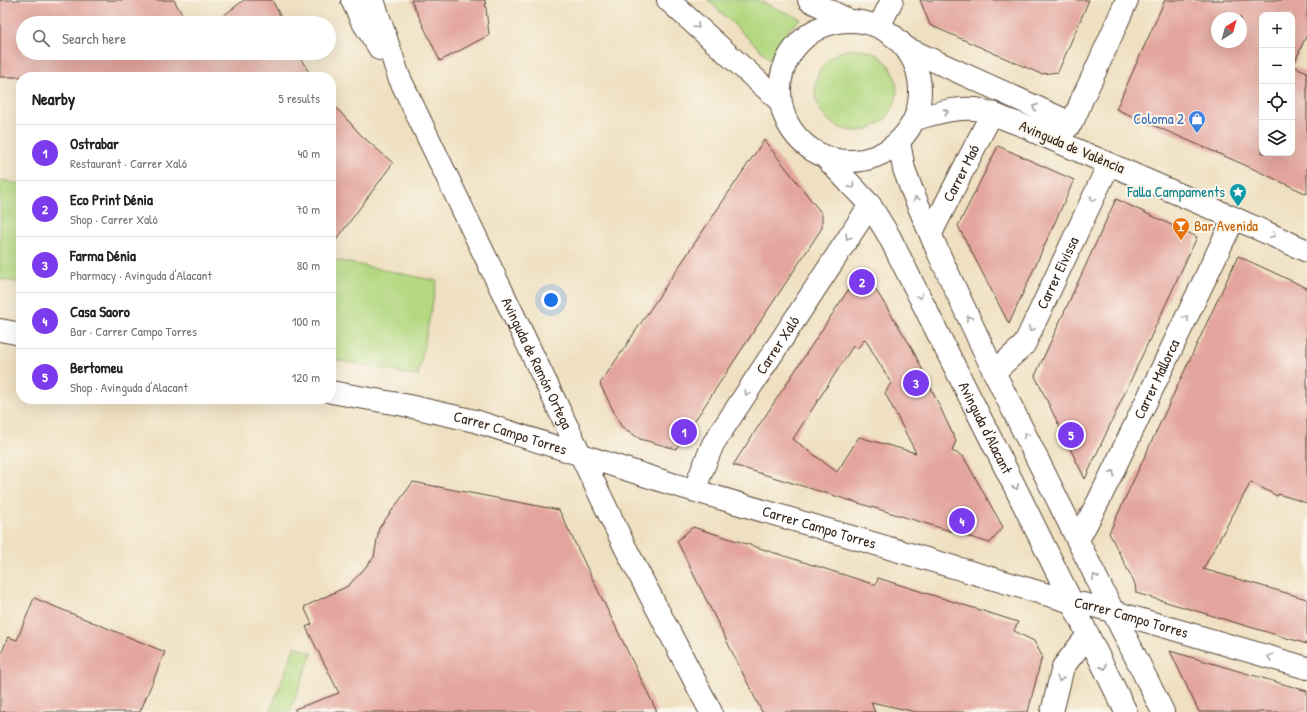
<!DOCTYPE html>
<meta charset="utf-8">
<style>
:root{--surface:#fff;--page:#f2f2f2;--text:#202124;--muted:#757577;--line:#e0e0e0;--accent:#7c3aed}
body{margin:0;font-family:"Patrick Hand",sans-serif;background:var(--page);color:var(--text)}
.controls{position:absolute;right:12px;top:12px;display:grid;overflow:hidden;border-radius:8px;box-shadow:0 4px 16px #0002}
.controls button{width:36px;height:36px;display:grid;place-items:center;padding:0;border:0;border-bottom:1px solid var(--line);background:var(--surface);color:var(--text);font:20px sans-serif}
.compass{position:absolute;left:1211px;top:12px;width:36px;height:36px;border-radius:50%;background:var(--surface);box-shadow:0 4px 16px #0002;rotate:37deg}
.you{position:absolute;left:551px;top:300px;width:14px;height:14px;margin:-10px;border:3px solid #fff;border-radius:50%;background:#1a73e8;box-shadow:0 0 0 6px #1a73e833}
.badge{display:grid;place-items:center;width:26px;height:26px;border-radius:50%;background:var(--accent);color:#fff;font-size:13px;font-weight:700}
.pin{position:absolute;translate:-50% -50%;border:2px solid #fff;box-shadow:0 1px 4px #0006}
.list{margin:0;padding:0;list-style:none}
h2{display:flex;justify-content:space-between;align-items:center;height:52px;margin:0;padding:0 16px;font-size:17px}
h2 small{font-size:13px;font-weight:400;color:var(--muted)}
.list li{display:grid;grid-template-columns:26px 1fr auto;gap:12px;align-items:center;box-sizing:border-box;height:56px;padding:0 16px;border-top:1px solid var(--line)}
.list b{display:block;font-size:15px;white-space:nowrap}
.list p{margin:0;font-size:13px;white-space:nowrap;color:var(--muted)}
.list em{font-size:13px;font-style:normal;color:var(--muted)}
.icon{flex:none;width:22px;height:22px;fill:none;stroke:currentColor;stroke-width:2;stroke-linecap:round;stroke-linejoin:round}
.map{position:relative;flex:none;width:1307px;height:712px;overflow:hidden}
.search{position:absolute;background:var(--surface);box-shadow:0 4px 16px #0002;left:16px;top:16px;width:320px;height:44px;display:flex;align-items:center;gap:10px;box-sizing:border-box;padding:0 14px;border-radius:22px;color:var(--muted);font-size:15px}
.panel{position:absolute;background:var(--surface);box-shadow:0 4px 16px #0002;left:16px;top:72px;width:320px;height:332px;border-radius:16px}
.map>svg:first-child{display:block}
.green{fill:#b3d881;stroke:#778150}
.building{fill:#e3a59d;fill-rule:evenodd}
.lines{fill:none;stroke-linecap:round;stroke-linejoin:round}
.minor-casing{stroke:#564536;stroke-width:24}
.major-casing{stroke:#564536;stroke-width:24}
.minor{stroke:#fff;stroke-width:22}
.major{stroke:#fff;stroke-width:22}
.oneway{stroke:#a79f9a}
.labels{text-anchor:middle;stroke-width:4;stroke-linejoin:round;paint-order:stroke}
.shop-label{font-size:15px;fill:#366cbe;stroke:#fbf7ec;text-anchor:end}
.street-label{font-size:15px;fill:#3b2a1e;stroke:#fbf7ec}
.culture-label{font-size:15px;fill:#0d838f;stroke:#fbf7ec;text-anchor:end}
.food-label{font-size:15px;fill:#c56008;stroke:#fbf7ec;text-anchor:start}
</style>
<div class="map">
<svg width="1307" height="712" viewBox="0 0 1307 712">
<rect width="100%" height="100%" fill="#fbf7ec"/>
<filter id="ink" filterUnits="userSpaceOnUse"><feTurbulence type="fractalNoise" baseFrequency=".025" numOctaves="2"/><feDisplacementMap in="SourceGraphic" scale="8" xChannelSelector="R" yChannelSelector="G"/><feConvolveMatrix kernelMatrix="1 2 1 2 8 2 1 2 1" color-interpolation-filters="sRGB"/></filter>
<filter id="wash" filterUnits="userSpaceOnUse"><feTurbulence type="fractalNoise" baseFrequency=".012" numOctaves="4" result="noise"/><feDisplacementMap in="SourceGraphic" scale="16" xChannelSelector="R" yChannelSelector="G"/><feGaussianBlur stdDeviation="0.9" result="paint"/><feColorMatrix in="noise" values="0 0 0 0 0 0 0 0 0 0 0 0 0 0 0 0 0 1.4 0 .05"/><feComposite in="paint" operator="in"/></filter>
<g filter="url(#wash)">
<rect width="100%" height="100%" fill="#efe0c1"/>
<path class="green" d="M708,0H757L801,19C786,30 777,42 771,60Z
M815 90a41 41 0 1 1 82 0a41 41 0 1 1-82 0Z
M0,180L21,184V283L0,279Z
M331,259L437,281L418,376L331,359Z
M295,646L312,653L290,712H270Z"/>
<g id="blocks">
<path class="building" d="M0,0H174L187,23H23V53H297L312,77H0Z
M244,0H272L284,23H214Z
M411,0H485L489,35L440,61Z
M920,0H1089L1058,72L1041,74L930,25Z
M1165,0H1307V34L1293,66L1307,72V194L1247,166L1116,109ZM1262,15H1292V153H1262ZM1217,18H1241V42H1217Z
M331,102L362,136L393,163L331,247Z
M764,140L822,214V228L676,449L640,439L621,426L600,384Z
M998,146L1074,180L1009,324L958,226Z
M1116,199L1197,237L1085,479L1035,376Z
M1238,256L1307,288V503L1278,494L1277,496L1251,482L1203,569L1307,599V644L1136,593L1135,584L1109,533Z
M856,278L869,279L912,348L956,441L952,451L963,456L1003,527L990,543L733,465ZM865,339L891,383L885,393L916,453L859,437L837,472L793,439L853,346L857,349Z
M413,482L559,510L657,712H295V709L339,693L306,627L312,624L304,607L348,586L364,569L374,557L379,528Z
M693,527L876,585L878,578L1018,622L1014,631L1034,641L1042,656L1028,712H916L871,702L875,712H762L677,541Z
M34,598L165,652L140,712H0V657L8,637L17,640Z
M1170,651L1307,691V712H1199Z"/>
</g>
</g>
<g filter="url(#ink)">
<use href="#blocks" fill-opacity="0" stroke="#564536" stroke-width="1"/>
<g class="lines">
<defs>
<g id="minor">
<path d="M352,0L361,19L380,49"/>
<path id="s1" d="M373,0L399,77L625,547L711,712"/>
<path d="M879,27L892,0"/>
<path d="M1033,131L1234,218L1307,251"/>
<path id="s2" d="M931,233L992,113"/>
<path d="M0,330L21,334"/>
<path id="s3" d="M994,372L1024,345L1109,164"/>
<path id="s4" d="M331,392L404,405L475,421L672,484L1072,602L1094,606L1307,668"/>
<path id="s5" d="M694,490L713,444L870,205"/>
<path id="s6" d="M1078,540L1099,500L1234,218"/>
<path d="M1052,712L1063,667L1088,635"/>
</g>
<g id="major">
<path d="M668,0L780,101"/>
<path d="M809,0L848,20"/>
<circle cx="850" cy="91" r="70"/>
<path d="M906,48L1071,123"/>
<path d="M915,119C934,114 954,107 975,109C995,111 1050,144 1066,129C1074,122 1078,109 1082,99C1098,67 1112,33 1127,0"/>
<path d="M899,142L904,169L911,188L938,252L994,372L1163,712"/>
<path id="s7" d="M825,157L870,205L889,236L1014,485L1126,712"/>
</g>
</defs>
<use href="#minor" class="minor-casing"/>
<use href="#major" class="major-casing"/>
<use href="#minor" class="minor"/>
<use href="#major" class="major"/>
</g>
<defs><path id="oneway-chevron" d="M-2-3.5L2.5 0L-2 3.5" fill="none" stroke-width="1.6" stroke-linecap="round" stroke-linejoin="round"/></defs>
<g class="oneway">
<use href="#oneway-chevron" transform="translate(697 26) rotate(42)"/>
<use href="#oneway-chevron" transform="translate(1035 107) rotate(-156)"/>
<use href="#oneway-chevron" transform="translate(946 112) rotate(-13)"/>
<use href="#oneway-chevron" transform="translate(852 186) rotate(47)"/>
<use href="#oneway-chevron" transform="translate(916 199) rotate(-113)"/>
<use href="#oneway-chevron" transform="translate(1093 199) rotate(115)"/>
<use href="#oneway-chevron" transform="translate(1273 235) rotate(25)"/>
<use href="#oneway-chevron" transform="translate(848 237) rotate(124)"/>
<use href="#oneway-chevron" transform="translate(920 296) rotate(62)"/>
<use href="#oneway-chevron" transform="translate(969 318) rotate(-115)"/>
<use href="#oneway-chevron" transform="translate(1186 318) rotate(-64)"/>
<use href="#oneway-chevron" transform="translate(1031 329) rotate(115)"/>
<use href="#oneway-chevron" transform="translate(747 393) rotate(123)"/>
<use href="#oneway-chevron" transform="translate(1026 435) rotate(-117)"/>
<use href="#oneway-chevron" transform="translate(1112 473) rotate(-64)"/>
<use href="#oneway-chevron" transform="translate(1016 487) rotate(64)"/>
<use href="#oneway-chevron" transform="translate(1095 577) rotate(-116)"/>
<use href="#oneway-chevron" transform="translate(1270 657) rotate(-164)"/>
<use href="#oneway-chevron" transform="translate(1104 667) rotate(64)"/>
<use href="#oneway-chevron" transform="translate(1060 679) rotate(103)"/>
</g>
</g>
<defs>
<symbol id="shop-pin" viewBox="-11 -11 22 30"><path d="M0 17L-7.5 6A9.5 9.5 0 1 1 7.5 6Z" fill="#3f7fe0" stroke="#fbf7ec"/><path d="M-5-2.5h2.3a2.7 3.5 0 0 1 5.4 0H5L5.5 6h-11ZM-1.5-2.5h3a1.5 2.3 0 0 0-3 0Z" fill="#fff"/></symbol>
<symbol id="sight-pin" viewBox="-11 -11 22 30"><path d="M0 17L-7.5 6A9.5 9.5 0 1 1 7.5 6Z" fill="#0f9aa8" stroke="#fbf7ec"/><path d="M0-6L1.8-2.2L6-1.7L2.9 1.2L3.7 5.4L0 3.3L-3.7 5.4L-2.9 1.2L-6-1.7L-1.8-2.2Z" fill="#fff"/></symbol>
<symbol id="bar-pin" viewBox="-11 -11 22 30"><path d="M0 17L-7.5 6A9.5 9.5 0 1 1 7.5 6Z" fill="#e8710a" stroke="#fbf7ec"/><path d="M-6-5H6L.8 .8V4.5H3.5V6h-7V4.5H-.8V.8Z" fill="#fff"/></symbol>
</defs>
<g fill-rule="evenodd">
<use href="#shop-pin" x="1187" y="109" width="20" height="27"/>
<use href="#sight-pin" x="1228" y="182" width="20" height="27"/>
<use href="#bar-pin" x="1171" y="216" width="20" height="27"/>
</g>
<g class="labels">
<g class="shop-label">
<text x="1184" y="124">Coloma 2</text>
</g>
<g class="street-label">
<text transform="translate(1072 147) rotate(23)" y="5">Avinguda de València</text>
<text dy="5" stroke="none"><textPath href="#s2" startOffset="67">Carrer Maó</textPath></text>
<text dy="5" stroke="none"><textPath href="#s3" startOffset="120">Carrer Eivissa</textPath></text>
<text dy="5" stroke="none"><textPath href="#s5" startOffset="168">Carrer Xaló</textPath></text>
<text dy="5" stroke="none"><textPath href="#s1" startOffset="399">Avinguda de Ramón Ortega</textPath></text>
<text dy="5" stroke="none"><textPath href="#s6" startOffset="179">Carrer Mallorca</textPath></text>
<text dy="5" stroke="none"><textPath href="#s7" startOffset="317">Avinguda d'Alacant</textPath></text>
<text dy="5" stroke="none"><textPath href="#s4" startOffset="184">Carrer Campo Torres</textPath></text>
<text dy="5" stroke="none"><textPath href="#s4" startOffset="507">Carrer Campo Torres</textPath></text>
<text dy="5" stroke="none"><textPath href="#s4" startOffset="832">Carrer Campo Torres</textPath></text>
</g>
<g class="culture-label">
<text x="1225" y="197">Falla Campaments</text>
</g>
<g class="food-label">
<text x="1194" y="231">Bar Avenida</text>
</g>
</g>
</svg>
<div class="controls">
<button>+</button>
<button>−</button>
<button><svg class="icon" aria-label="locate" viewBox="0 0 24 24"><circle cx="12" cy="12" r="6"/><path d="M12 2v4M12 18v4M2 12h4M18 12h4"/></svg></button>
<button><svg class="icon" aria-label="layers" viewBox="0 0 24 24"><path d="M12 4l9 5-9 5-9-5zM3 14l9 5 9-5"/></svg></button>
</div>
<svg class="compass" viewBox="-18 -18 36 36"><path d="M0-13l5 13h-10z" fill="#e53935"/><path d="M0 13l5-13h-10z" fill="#757577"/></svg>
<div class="you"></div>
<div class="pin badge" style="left:684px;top:432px">1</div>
<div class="pin badge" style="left:862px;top:282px">2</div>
<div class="pin badge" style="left:916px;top:383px">3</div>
<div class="pin badge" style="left:962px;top:521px">4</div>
<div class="pin badge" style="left:1071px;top:435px">5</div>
<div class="search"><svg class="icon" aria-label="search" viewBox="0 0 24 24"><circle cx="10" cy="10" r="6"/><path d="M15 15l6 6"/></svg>Search here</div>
<section class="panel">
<h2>Nearby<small>5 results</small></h2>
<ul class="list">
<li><span class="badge">1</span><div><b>Ostrabar</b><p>Restaurant · Carrer Xaló</p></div><em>40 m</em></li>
<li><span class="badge">2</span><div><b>Eco Print Dénia</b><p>Shop · Carrer Xaló</p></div><em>70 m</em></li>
<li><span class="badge">3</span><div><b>Farma Dénia</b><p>Pharmacy · Avinguda d'Alacant</p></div><em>80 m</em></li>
<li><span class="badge">4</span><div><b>Casa Saoro</b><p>Bar · Carrer Campo Torres</p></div><em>100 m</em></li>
<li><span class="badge">5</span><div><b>Bertomeu</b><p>Shop · Avinguda d'Alacant</p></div><em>120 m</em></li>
</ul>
</section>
</div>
